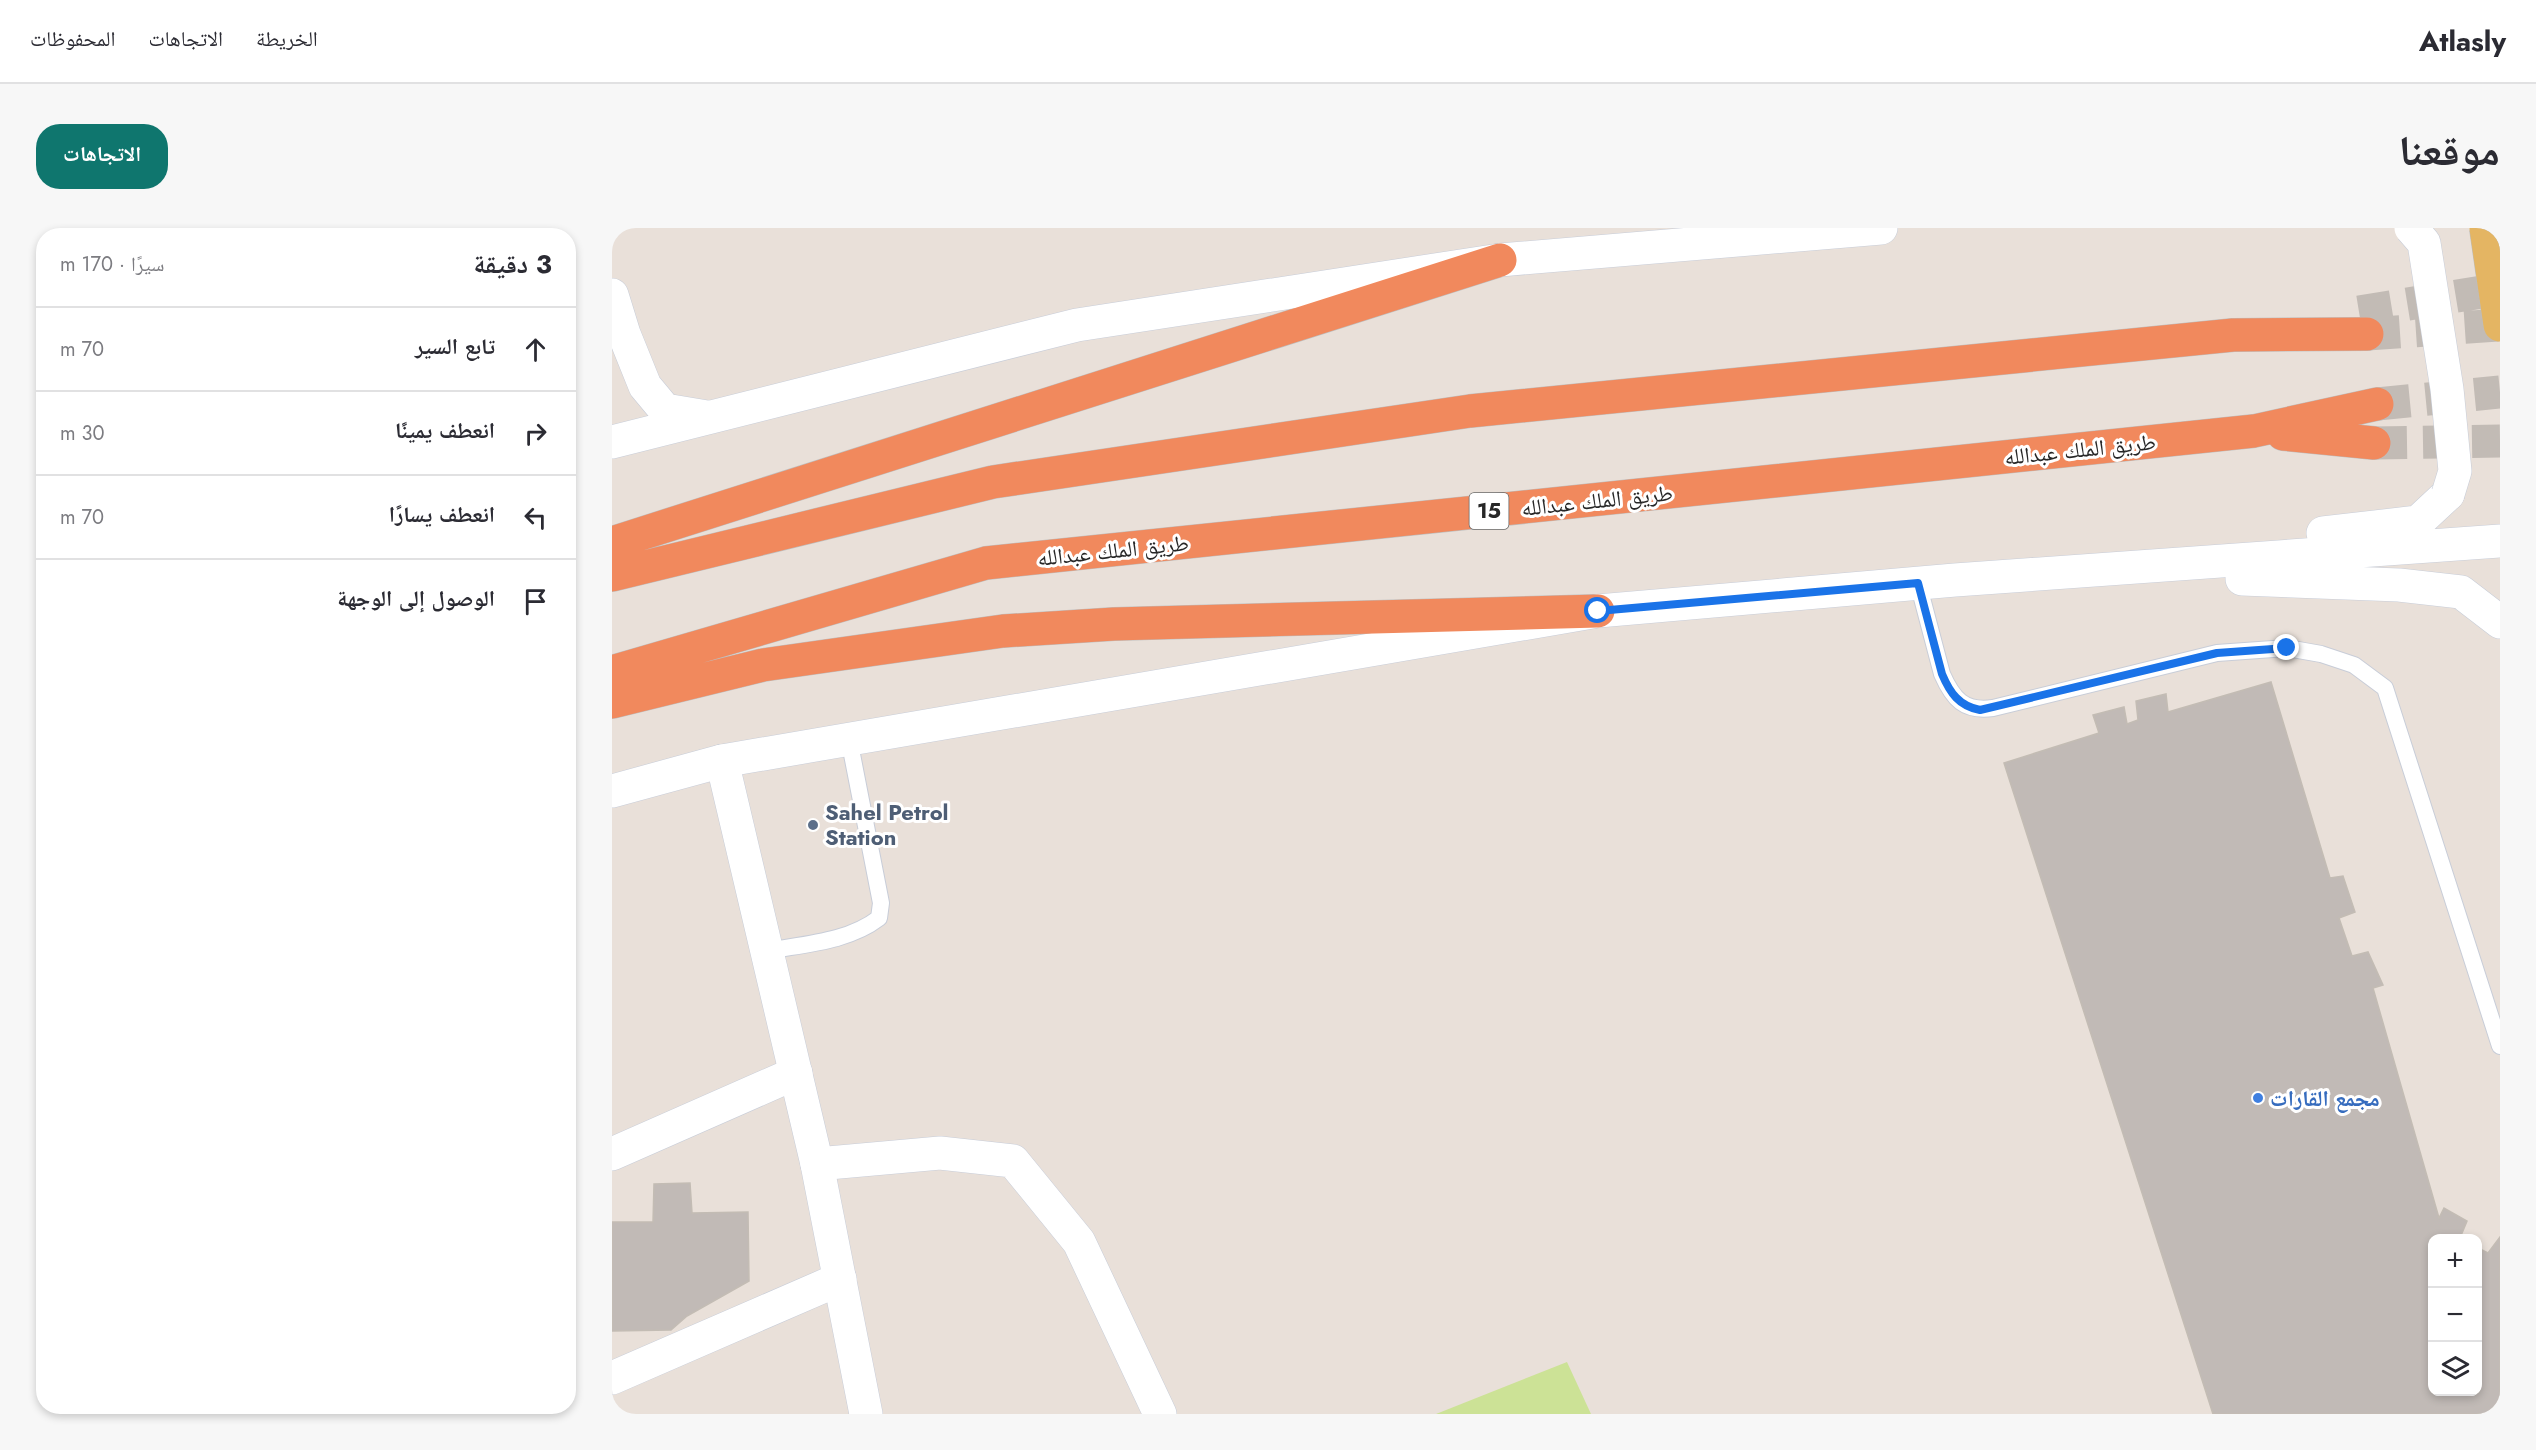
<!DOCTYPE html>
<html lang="ar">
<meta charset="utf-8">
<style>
:root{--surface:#fff;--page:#f7f7f7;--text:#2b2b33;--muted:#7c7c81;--line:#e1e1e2;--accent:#0f766e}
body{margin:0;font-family:Jost,"Noto Naskh Arabic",sans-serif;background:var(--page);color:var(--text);direction:rtl}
.controls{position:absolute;right:18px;bottom:18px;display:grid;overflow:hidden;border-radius:12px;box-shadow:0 3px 9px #0003}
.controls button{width:54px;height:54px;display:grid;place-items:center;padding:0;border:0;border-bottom:2px solid var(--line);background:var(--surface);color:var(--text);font:30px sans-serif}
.stop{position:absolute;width:18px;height:18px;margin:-14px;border:4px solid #1a73e8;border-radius:50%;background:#fff}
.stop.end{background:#1a73e8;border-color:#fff;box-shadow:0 2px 6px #0008}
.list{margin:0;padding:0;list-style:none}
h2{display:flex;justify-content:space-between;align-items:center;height:78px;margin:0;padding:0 24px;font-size:26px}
h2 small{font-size:20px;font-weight:400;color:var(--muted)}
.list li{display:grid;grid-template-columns:39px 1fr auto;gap:18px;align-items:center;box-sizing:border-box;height:84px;padding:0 24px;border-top:2px solid var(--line)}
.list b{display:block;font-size:22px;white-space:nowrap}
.list em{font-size:20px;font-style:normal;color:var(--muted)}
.icon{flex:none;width:33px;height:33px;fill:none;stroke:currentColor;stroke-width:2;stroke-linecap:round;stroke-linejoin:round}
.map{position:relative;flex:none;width:1888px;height:1186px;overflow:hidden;direction:ltr;border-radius:24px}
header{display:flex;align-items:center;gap:36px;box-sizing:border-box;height:84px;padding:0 30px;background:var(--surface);border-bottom:2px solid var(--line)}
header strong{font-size:28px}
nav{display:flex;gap:33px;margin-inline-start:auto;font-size:21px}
.intro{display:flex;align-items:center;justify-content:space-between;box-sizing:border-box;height:144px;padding:0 36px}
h1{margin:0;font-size:42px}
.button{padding:15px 27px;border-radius:24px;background:var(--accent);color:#fff;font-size:21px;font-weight:700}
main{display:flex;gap:36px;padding:0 36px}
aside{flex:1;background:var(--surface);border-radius:24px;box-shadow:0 3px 9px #0003}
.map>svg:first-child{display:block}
.pitch{fill:#cce296}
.building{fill:#c1bab6;stroke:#c3bcb4;stroke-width:1.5}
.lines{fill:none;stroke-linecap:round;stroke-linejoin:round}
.motorway-tunnel{stroke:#c2bbb5;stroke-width:33;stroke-dasharray:33 16;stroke-linecap:butt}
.service-casing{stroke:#c8cdd8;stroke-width:18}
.minor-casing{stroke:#c8cdd8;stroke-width:34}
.tertiary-casing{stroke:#c8cdd8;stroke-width:34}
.secondary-casing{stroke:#c8cdd8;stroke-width:34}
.motorway-casing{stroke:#bebebe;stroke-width:34}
.service{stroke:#fff;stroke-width:16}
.minor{stroke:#fff;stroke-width:33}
.tertiary{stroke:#fff;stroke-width:33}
.secondary{stroke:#fff;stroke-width:33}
.motorway{stroke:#f1895d;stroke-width:33}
.secondary-bridge-casing{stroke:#c8cdd8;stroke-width:34;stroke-linecap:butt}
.primary-bridge-casing{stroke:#bebebe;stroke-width:34;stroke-linecap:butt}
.secondary-bridge{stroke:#fff;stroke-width:33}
.primary-bridge{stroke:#e4b563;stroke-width:33}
.route{stroke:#1a73e8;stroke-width:8}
.service-dot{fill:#5c6f8a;stroke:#fff;stroke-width:2}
.shop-dot{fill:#3f7fe0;stroke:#fff;stroke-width:2}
.labels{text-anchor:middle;stroke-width:6;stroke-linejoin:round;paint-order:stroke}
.shield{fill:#fff;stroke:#686868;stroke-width:1.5}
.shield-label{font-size:21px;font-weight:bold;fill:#272727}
.street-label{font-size:22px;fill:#272727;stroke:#fff}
.service-label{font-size:22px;font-weight:bold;fill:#4e5e75;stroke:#fff;text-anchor:start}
.shop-label{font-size:22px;font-weight:bold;fill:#366cbe;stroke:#fff;text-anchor:start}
</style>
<header>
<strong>Atlasly</strong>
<nav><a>الخريطة</a><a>الاتجاهات</a><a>المحفوظات</a></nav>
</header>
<div class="intro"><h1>موقعنا</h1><a class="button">الاتجاهات</a></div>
<main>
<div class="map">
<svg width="1888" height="1186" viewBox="0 0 1888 1186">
<rect width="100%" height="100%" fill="#e9e0d9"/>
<path class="pitch" d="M955,1134L979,1186H824Z"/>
<path class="building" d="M1659,454L1718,650L1731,648L1743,684L1727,690L1740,728L1756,724L1771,757L1761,760L1827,990L1832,980L1855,993L1848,1010H1820V1164H1866V1020L1876,1025L1888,1009V1186H1601L1392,535L1487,505L1481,487L1512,479L1515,496L1526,492L1524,473L1554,466L1556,484Z
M78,955L80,985L136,984L137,1053L75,1088L59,1102L0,1103V994H41L42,956Z"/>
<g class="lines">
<path class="motorway-tunnel" d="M1747,84L1888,61
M1755,106L1888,97
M1765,176L1888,164
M1762,215L1888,213"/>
<defs>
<path id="service" d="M1306,355L1330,446C1341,471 1352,484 1381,480L1605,425L1675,420L1709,426L1742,437L1773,460L1888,818
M155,723C192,716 236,714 267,690L269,675L237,511"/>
<path id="minor" d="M0,926L184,845
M205,936L328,925L401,933L467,1014L548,1186
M0,1150L228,1051"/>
<path id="tertiary" d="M0,67L12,106L33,158L53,182L95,189
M110,533L205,936L254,1186"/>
<path id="secondary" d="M0,214L465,97L888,32L1269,0
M1711,305L1806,294L1836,266
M1630,351L1787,357L1849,364L1888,394
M0,563L110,533L986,383L1343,352L1888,313"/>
<path id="motorway" d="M1671,206L1762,215
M0,315L888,32
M0,347L381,254L858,183L1621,107L1755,106
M0,444L374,335L1642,203L1765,176
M0,474L151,437L391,403L502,396L986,383"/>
</defs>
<use href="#service" class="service-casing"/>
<use href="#minor" class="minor-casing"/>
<use href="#tertiary" class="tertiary-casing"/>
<use href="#secondary" class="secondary-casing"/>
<use href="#motorway" class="motorway-casing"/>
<use href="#service" class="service"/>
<use href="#minor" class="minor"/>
<use href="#tertiary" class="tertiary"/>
<use href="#secondary" class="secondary"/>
<use href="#motorway" class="motorway"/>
<defs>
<path id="secondary-bridge" d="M1799,0L1812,15L1835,161L1843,243L1836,266"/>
<path id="primary-bridge" d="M1874,0L1888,97"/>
</defs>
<use href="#secondary-bridge" class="secondary-bridge-casing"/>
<use href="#primary-bridge" class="primary-bridge-casing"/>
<use href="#secondary-bridge" class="secondary-bridge"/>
<use href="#primary-bridge" class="primary-bridge"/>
</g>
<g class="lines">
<path class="route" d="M986,383L1306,355L1330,446C1338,465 1347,478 1368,482L1605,425L1675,420"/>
</g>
<circle class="service-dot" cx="201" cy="597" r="6"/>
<circle class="shop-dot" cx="1646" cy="870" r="6"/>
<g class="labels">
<rect class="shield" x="857.5" y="265" width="39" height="36" rx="4.5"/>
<g class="shield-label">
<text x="877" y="290">15</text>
</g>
<g class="street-label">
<text transform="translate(1468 221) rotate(-6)" y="8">طريق الملك عبدالله</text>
<text transform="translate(985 272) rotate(-6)" y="8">طريق الملك عبدالله</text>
<text transform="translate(501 322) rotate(-6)" y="8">طريق الملك عبدالله</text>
</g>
<g class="service-label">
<text x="213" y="592">Sahel Petrol<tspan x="213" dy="25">Station</tspan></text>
</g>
<g class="shop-label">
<text x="1658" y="878">مجمع القارات</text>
</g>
</g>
</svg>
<div class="controls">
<button>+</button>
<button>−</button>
<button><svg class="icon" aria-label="layers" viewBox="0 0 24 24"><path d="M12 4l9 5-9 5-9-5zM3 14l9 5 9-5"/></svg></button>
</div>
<div class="stop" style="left:986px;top:383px"></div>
<div class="stop end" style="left:1675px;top:420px"></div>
</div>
<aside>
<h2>3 دقيقة<small>سيرًا · 170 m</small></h2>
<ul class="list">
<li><svg class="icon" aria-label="ahead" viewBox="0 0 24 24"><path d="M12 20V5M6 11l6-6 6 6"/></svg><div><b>تابع السير</b></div><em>70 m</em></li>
<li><svg class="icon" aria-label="right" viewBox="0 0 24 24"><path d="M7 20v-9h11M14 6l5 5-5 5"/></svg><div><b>انعطف يمينًا</b></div><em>30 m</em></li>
<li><svg class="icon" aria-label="left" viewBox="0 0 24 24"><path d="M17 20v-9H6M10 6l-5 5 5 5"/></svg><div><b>انعطف يسارًا</b></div><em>70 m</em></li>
<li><svg class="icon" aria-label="arrive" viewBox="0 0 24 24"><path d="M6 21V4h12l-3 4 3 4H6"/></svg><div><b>الوصول إلى الوجهة</b></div></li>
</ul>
</aside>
</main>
